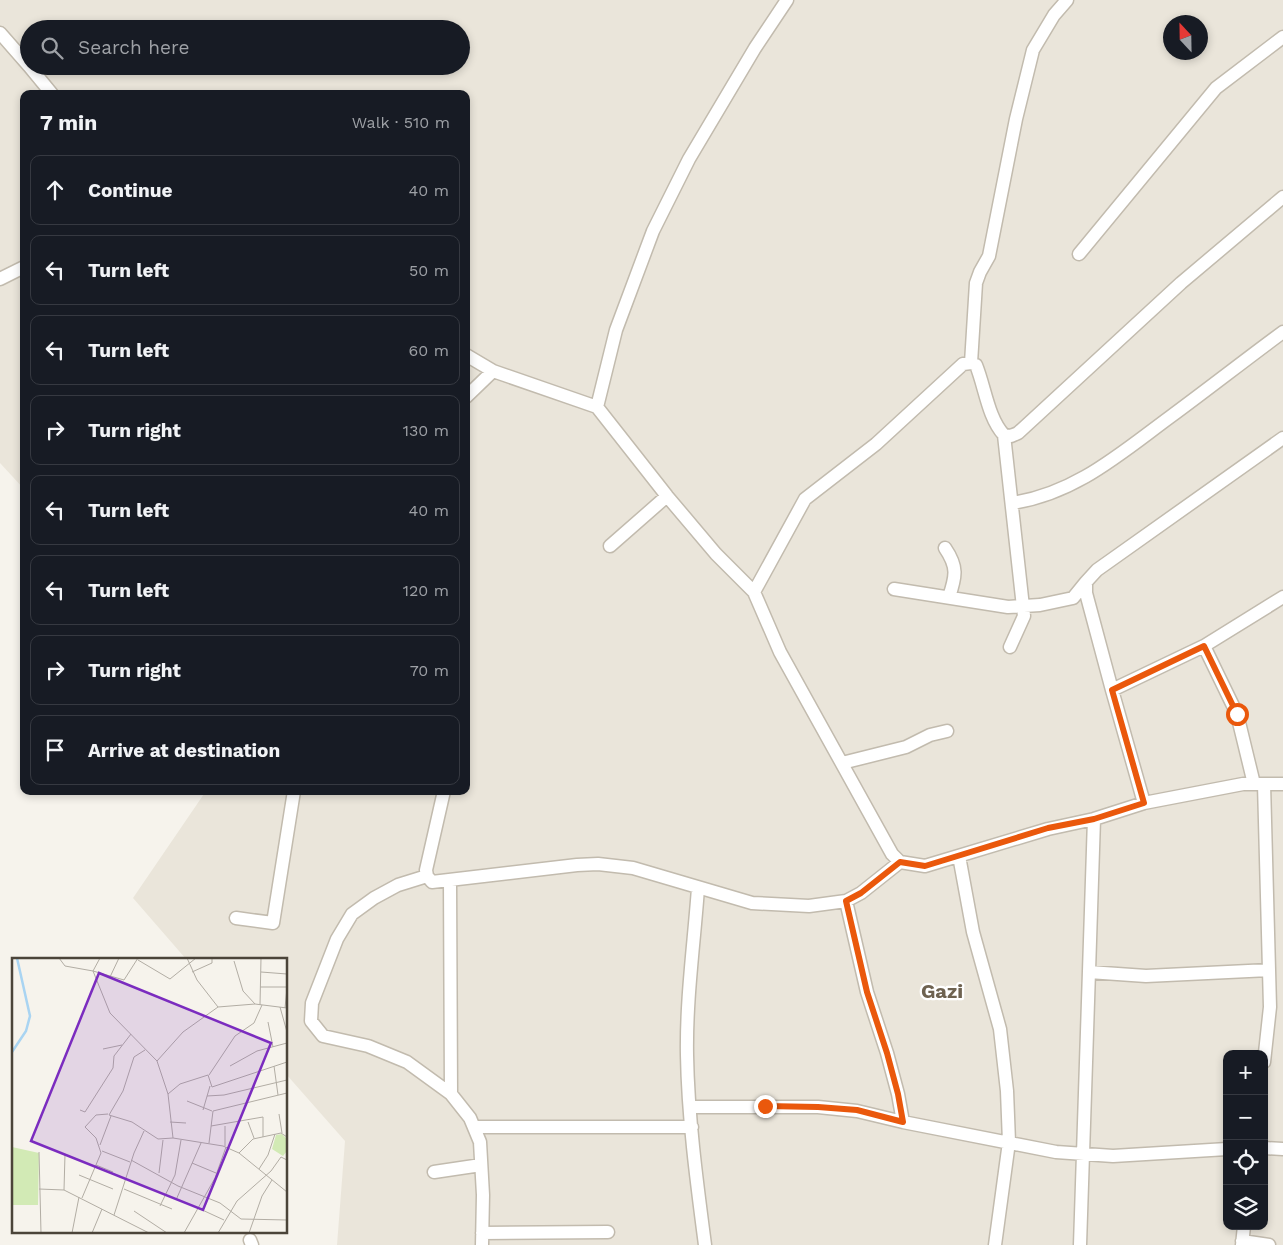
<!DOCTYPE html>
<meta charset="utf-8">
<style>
:root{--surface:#171b24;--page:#242831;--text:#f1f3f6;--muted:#9ea1a6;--line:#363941}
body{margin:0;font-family:"Work Sans",sans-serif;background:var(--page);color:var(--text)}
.controls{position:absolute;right:15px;bottom:15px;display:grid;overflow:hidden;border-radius:10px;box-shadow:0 2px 8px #0003}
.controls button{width:45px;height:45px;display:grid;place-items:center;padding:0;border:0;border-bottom:1px solid var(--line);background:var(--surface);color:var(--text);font:25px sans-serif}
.compass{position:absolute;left:1163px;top:15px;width:45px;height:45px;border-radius:50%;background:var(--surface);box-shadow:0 2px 8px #0003;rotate:338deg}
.stop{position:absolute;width:15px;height:15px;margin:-11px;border:4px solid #ea580c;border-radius:50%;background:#fff}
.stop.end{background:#ea580c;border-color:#fff;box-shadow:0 1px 5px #0008}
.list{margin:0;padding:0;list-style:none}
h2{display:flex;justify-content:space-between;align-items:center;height:65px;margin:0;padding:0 20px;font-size:21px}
h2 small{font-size:16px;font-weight:400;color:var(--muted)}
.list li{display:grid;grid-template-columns:32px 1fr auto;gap:15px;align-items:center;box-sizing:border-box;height:70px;margin:0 10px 10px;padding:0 10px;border:1px solid var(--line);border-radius:10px}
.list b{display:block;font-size:19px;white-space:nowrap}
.list em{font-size:16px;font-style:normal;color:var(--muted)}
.icon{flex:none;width:28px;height:28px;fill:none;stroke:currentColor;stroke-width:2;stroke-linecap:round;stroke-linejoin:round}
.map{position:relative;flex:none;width:1283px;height:1245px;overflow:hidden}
.search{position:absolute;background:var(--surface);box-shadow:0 2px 8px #0003;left:20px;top:20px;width:450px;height:55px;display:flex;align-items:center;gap:12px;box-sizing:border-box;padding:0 18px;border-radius:28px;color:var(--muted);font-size:19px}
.panel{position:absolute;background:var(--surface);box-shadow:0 2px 8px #0003;left:20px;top:90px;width:450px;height:705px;border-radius:10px}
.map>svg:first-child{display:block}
.residential{fill:#eae5da;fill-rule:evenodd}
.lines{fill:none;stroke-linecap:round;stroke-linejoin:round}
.minor-casing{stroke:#c2bbae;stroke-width:15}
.minor{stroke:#fff;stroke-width:12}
.route{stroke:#ea580c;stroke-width:6}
.labels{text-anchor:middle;stroke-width:4.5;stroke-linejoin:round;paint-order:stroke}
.district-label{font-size:20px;font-weight:bold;fill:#6e6250;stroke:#fff}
.inset-river{fill:none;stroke:#a9d4f2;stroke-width:2.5}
.inset-road{fill:none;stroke:#b2ada4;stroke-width:1}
.view{fill:#7b2cbf;fill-opacity:0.15;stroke:#7b2cbf;stroke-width:2.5}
.inset-edge{fill:none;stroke:#4b4439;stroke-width:2.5}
</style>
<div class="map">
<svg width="1283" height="1245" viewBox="0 0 1283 1245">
<rect width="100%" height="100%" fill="#f6f3ec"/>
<path class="residential" d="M0,0H1283V1245H337L345,1141L286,1074V959H186L133,898L206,791H466V94H24V489L0,463ZM1170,22H1200V52H1170ZM29,29H461V66H29ZM1227,1054H1264V1226H1227Z"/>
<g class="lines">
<defs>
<path id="minor" d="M0,33L29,66
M29,66L52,94
M1079,254L1216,88L1283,37
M0,279L24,267
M466,355L493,371L597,407L667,496L716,554L754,592L780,652L892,854L900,862L925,866L1048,829L1094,819L1144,803L1243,784H1283
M971,363L976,283L980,272L989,256L1016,119L1033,50L1054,15L1067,0
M466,397L493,371
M597,407L616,330L653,231L689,159L755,48L787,0
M1004,435L1024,616L1010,647
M1012,503C1075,494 1121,453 1170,417C1208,389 1245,360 1283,332
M610,546L667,496
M945,548C958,567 956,576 949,597
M894,589L1008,607L1040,605L1073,598L1086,582
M754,592L805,499L876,444L963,364L971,363L976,365C985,387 988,418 1004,435L1011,436L1018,433L1181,283L1283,197
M1204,646L1237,714L1254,784
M1112,690L1204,646L1283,597
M842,763L906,747L930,735L947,731
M1264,784L1270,1007L1264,1062
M444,791L426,870L427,876L432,882L577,865L598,864L633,868L752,903L809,906L846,901L861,893L900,862
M1144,803L1112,690L1086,593V582L1097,570L1283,438
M959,856L973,932L1000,1029L1007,1091L1009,1142L995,1245
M427,876L398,885L374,898L352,914L337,939L312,1003L311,1021L323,1036L368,1046L407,1062L451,1094L470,1118L480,1142L483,1195L482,1245
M450,880L451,1094
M698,888C694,944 686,1000 687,1055C688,1117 697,1184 705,1245
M846,901L867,992L887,1053L898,1094L903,1122
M236,918L273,923L294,791
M1089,972L1146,976L1269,970
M690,1107H818L857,1111L903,1122L1056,1152L1113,1156L1227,1149
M474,1127H692
M1264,1148L1283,1149
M434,1172L481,1165
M482,1233L608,1232
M250,1240L252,1245
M1242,1241L1269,1245
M1080,1245L1094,819
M1242,1245L1244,1226"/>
</defs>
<use href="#minor" class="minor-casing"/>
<use href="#minor" class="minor"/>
</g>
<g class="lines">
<path class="route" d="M765,1106L818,1107L857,1110L903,1122L898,1094L887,1053L867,992L846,901L861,893L900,862L925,866L1048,828L1094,819L1144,803L1112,690L1204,646L1237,714"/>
</g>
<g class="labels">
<g class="district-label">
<text x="942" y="998">Gazi</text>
</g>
</g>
<g transform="translate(12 958)">
<rect width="275" height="275" fill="#f6f3ec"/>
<path d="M270,176L275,181V193L271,198L260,191L264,177ZM0,189L27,195L26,247H0Z" fill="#d2eab5"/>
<path class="inset-river" d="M0,94L14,73L18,58L5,0"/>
<path class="inset-road" d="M47,0L53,8L81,13L98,55L145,103L156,136L161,180L211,188L227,195L275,234M88,0L81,13L112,22L126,0M175,0L185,22L206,49M126,2L158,21L184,0M222,3L231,33L243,46M180,14L200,5V0M249,14L275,16M98,19L107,0M248,29H275M248,47L249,0M268,49L275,74M273,50L275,30M256,64L261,89M91,91L110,87M133,92L122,99L111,133L97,157L120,164L146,181L161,180M145,103L171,74L206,49L243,46L275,50M218,108L245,93L275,85M262,108L266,137M197,117L223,78L242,65L250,47M156,136L168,126L196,117L200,129L275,104M195,138L212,137L275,122M175,143L200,153M68,152L73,154L101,110L102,98L119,76M191,152L198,128M267,156L270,175M158,164L174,165M236,164L242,180M199,168L251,159V179M197,185L201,153L275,135M88,187L99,158M213,188V168M90,193L118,204M27,194L29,275M227,195L241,181L269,175L275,179M119,202L166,228L208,245L229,261L275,262M180,205L204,215M84,207L101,214M247,211L256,197L263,176M147,215L151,182M67,217L101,231M27,231L52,232L137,275M112,231L160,251M52,232L53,196M70,240L89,195L84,180L73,169L84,157L96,156M164,242L189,185M148,248L163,217L169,182M186,250L212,262M122,253L155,275M102,257L122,195L132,173M60,275L67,239M80,275L90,251M172,275L203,220L214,189M206,275L225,243L259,213L269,199L275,202M237,275L250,238L260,222"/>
<path class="view" d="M87,15L259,85L191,252L19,183Z"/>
<rect width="275" height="275" class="inset-edge"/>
</g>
</svg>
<div class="controls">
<button>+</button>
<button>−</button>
<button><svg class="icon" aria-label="locate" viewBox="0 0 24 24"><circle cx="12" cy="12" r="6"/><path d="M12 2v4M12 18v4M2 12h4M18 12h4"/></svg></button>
<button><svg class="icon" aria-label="layers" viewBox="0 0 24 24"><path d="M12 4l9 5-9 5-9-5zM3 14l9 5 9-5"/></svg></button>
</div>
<svg class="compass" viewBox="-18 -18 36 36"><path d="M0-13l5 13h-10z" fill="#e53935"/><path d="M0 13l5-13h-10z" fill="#9ea1a6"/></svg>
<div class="stop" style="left:1237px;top:714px"></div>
<div class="stop end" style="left:765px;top:1106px"></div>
<div class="search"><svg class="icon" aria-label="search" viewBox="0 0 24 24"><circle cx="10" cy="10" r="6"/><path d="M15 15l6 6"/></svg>Search here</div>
<section class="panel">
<h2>7 min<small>Walk · 510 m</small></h2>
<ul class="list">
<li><svg class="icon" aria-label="ahead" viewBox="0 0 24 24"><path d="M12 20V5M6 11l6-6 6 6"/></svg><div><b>Continue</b></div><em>40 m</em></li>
<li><svg class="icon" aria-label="left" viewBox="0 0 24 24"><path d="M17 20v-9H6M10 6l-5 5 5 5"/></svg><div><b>Turn left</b></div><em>50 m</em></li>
<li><svg class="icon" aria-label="left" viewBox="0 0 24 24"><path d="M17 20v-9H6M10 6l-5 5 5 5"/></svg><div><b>Turn left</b></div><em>60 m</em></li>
<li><svg class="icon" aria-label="right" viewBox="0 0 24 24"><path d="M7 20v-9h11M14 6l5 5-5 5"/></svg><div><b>Turn right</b></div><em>130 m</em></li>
<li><svg class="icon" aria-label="left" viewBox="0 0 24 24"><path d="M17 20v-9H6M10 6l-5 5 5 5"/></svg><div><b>Turn left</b></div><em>40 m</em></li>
<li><svg class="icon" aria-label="left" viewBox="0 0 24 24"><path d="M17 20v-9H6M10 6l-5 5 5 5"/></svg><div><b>Turn left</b></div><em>120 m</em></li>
<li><svg class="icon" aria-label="right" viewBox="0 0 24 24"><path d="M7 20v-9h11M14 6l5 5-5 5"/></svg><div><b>Turn right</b></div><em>70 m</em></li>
<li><svg class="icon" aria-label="arrive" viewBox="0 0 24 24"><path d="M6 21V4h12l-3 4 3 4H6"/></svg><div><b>Arrive at destination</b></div></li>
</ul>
</section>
</div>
